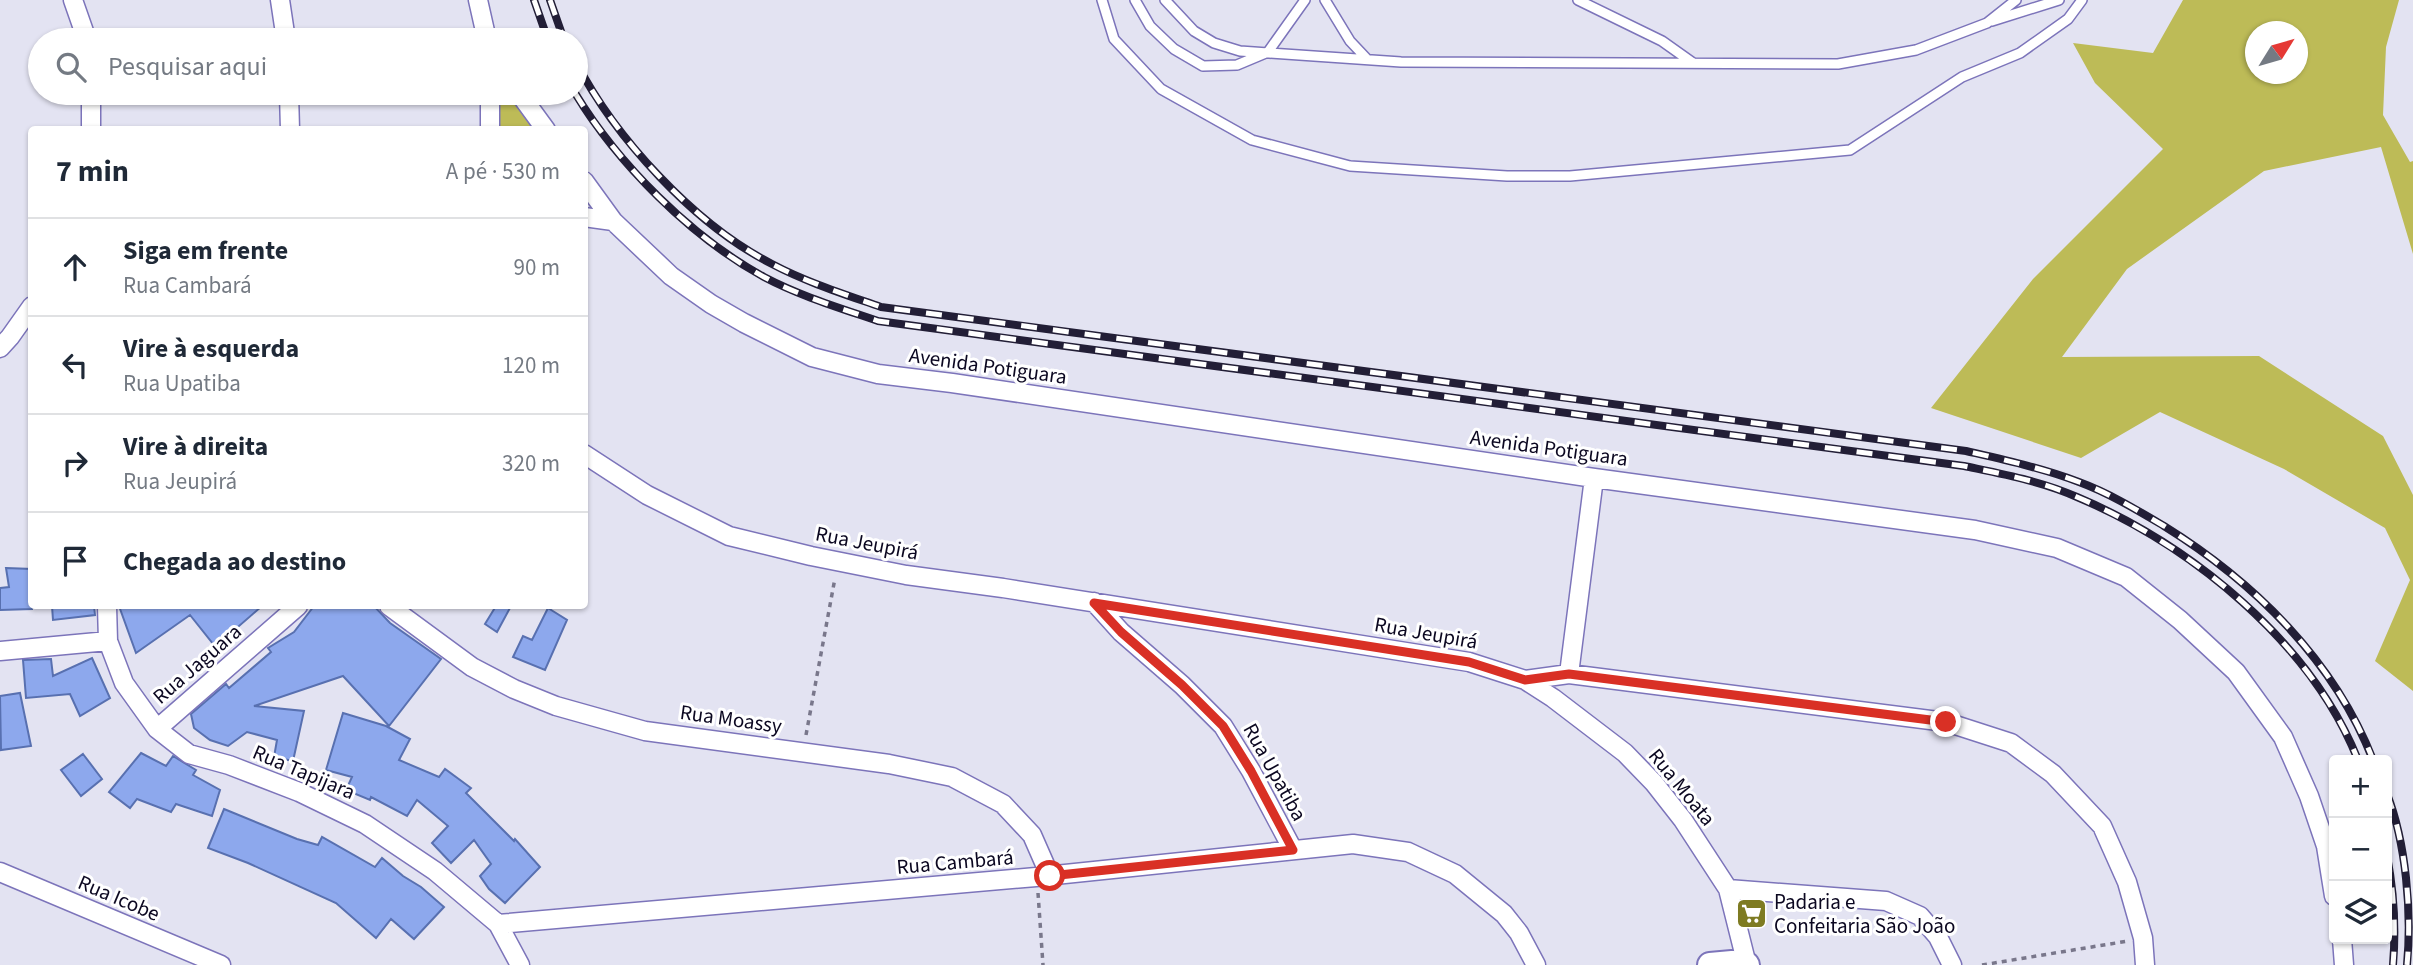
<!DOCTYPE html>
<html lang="pt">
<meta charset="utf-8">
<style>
:root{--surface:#fff;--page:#f2f2f3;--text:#1f2937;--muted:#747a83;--line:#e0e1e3}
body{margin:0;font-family:"Source Sans 3",sans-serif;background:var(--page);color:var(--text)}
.controls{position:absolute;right:21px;bottom:21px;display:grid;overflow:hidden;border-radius:7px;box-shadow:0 2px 5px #0004}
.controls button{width:63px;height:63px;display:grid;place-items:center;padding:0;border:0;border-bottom:2px solid var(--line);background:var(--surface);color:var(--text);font:35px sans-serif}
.compass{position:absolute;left:2245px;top:21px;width:63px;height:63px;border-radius:50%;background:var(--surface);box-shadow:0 2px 5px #0004;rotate:53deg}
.stop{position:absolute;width:21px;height:21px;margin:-16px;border:5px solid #d93025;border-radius:50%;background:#fff}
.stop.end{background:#d93025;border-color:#fff;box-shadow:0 2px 7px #0008}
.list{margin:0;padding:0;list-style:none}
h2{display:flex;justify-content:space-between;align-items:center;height:91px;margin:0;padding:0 28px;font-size:30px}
h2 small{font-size:23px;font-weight:400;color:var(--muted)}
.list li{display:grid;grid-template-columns:46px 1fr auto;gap:21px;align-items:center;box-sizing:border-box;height:98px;padding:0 28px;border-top:2px solid var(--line)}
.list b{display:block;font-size:26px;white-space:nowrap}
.list p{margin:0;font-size:23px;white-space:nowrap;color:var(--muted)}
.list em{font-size:23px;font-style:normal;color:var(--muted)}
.icon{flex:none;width:38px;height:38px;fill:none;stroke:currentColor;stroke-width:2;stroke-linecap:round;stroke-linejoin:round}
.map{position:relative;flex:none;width:2413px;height:965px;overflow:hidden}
.search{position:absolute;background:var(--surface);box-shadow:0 2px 5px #0004;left:28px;top:28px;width:560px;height:77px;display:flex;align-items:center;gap:18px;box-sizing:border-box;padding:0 24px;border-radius:38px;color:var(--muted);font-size:26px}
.panel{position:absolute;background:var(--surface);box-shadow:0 2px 5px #0004;left:28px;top:126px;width:560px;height:483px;border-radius:7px}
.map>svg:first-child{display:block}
.green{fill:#bdbb57;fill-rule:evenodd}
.building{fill:#8da8ed;stroke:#5870b0;stroke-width:2}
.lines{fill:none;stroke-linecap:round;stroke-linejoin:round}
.lane-casing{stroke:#7c74ba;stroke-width:12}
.street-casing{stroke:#7c74ba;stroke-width:21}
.secondary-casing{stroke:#7c74ba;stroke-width:28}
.path{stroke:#79778b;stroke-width:3.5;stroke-dasharray:5 5;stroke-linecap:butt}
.lane{stroke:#fff;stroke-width:9}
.street{stroke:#fff;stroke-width:18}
.secondary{stroke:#fff;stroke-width:24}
.rail-casing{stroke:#221e36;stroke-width:8}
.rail{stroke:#fff;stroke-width:5;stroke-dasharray:16;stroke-linecap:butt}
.route{stroke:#d93025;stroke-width:9}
.labels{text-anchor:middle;stroke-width:6;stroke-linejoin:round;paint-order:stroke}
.street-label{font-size:21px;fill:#0b0720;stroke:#fff}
.poi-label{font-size:21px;fill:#0b0720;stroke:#fff;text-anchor:start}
</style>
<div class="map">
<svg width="2413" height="965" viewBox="0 0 2413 965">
<rect width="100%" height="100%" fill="#e3e3f2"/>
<path class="green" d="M2183,0H2399L2386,47L2383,115L2410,162L2413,161V254L2381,147L2264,171L2127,269L2062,357L2259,356L2383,436L2413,495V691L2375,661L2410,580L2385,528L2284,469L2160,412L2081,458L1931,408L2033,279L2163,149L2095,83L2073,43L2153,53ZM2256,32H2298V74H2256Z
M496,93H509L536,129L495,130Z"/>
<path class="building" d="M6,568L32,569V609L0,610V588L9,587Z
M52,606H94L95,615L53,620Z
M119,606H262L231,633L230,632L214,645L190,615L136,653Z
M314,606H374L390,623L441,659L389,726L343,676L254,706L304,711L293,761L274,757L277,740L247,732L228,746L210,740L194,728L191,714L226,684L229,688L271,652L268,648L294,632Z
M496,606H511L497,632L485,624Z
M548,608L567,620L545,670L513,657L523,636L532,640Z
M92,658L110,698L80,716L70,694L26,698L23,660L51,659L53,676Z
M20,693L31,746L1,750L0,696Z
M343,713L386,726L410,739L399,760L439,777L445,769L471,788L466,793L514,841L515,839L540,867L505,903L489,889L480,876L491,864L474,840L451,863L432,843L448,826L417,800L407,816L371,797L370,800L346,790L352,777L326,770Z
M141,753L166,766L173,756L196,770L193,775L220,790L212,816L176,804L171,812L137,799L130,808L109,792Z
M83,754L102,779L81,796L61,770Z
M224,809L297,839L318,845L322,837L375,867L382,858L403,876L421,887L444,907L414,939L391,919L376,938L336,903L248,863L208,848Z"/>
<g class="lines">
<defs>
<path id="lane" d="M1102,0L1114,39L1161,89L1252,140L1350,166L1507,176H1570L1850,150L1962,77L2020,53L2068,19L2082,0
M1135,0L1150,26L1174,49L1203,66L1237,65L1268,52L1305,0
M1165,0L1194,31L1214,43L1240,51L1401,62L1838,64L1916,50L1987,23L2016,0
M1325,0L1350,41L1367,59
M1578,0L1662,41L1693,63
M1992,21L2059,0"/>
<path id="street" d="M73,0L87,40
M280,0L286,40
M478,0L487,40
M91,93V130
M289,93L290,130
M519,93L546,130
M490,130V93
M584,181L613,221L671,276L711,304L744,323L812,357L878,374L952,383L1594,478L1975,530L2057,548L2126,577L2180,620L2236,672L2283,737L2309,796L2326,846L2334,896
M584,217L613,221
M0,348L10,337L32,306
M584,454L647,495L729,536L811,556L906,575L1003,588L1469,662L1525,680L1569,674L1946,722L2011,743L2053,774L2102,826L2127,882L2143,938L2145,965
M1094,602L1121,632L1182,685L1223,726L1251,771L1293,850
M107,606L108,641L124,683L157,729L189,754L229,765L299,792L365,824L435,871L498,924L520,965
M389,606L472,667L514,689L556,706L645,731L889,764L952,777L1003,804L1032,835L1050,876
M0,651L108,641
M1569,674L1594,478
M1525,680L1553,698L1625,753L1654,783L1683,820L1728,889L1747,965
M157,729L298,606
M0,872L221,965
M1728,889L1886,901L1920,916L1938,937L1952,965
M498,924L1036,877L1353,844L1408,852L1455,874L1504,914L1519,933L1536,965
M2342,939L2344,965"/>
<path id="secondary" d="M1710,965L1732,963L1747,965"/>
</defs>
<use href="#lane" class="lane-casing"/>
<use href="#street" class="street-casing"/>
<use href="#secondary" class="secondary-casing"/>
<path class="path" d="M806,735L835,578
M1038,893L1043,965
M1982,965L2128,941"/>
<use href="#lane" class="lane"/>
<use href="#street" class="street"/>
<use href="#secondary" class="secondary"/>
<defs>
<path id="rail" d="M534,0L548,40
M550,0L564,40
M576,62C615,138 695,225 772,264C806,282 844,294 881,307L1966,451C2005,460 2042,468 2079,482C2109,493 2137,510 2164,526C2254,582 2334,660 2373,760
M575,93C618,164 691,237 764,277C800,296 840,308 878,321L1964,466C2002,474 2041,481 2077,497C2191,545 2311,642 2358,760
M2387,794C2406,843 2412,912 2407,965
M2387,856C2394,892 2396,929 2393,965"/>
</defs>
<use href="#rail" class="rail-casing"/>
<use href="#rail" class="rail"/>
</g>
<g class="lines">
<path class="route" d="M1050,876L1293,850L1251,771L1223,726L1182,685L1121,632L1094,603L1469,662L1525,680L1569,674L1946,722"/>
</g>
<defs>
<symbol id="supermarket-square" viewBox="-11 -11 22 22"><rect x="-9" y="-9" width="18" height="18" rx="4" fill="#7e7b22" stroke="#fff"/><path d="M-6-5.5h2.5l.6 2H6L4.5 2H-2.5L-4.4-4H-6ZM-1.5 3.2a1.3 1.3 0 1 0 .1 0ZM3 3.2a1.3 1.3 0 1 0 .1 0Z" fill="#fff"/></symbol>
</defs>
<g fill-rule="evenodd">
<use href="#supermarket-square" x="1734" y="896" width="35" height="35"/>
</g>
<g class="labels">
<g class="street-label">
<text transform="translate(988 366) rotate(8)" y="7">Avenida Potiguara</text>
<text transform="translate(1549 448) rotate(8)" y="7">Avenida Potiguara</text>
<text transform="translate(867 543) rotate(11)" y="7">Rua Jeupirá</text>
<text transform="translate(1426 633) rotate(10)" y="7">Rua Jeupirá</text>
<text transform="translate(197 664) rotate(-41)" y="7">Rua Jaguara</text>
<text transform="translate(731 719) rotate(8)" y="7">Rua Moassy</text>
<text transform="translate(304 772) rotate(23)" y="7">Rua Tapijara</text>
<text transform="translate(1275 772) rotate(61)" y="7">Rua Upatiba</text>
<text transform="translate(1682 787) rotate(51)" y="7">Rua Moata</text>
<text transform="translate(955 862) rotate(-5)" y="7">Rua Cambará</text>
<text transform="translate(119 898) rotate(23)" y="7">Rua Icobe</text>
</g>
<g class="poi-label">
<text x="1774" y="909">Padaria e<tspan x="1774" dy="24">Confeitaria São João</tspan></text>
</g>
</g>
</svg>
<div class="controls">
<button>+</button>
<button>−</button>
<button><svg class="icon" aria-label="layers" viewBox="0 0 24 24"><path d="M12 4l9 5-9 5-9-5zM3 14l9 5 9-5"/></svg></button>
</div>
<svg class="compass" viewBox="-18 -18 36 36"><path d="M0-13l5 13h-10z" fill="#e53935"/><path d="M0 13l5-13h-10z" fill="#747a83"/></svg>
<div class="stop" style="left:1050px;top:876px"></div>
<div class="stop end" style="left:1946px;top:722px"></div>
<div class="search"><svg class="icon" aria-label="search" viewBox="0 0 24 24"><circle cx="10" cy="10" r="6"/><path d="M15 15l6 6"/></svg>Pesquisar aqui</div>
<section class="panel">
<h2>7 min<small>A pé · 530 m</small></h2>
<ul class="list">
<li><svg class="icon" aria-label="ahead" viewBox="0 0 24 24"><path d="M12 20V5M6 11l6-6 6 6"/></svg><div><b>Siga em frente</b><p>Rua Cambará</p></div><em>90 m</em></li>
<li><svg class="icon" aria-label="left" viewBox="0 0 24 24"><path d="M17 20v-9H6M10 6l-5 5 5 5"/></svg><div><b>Vire à esquerda</b><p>Rua Upatiba</p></div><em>120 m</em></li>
<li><svg class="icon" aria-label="right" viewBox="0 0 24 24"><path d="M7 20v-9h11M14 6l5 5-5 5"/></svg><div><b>Vire à direita</b><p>Rua Jeupirá</p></div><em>320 m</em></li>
<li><svg class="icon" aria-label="arrive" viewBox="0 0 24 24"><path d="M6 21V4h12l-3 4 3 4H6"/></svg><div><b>Chegada ao destino</b></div></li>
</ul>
</section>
</div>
